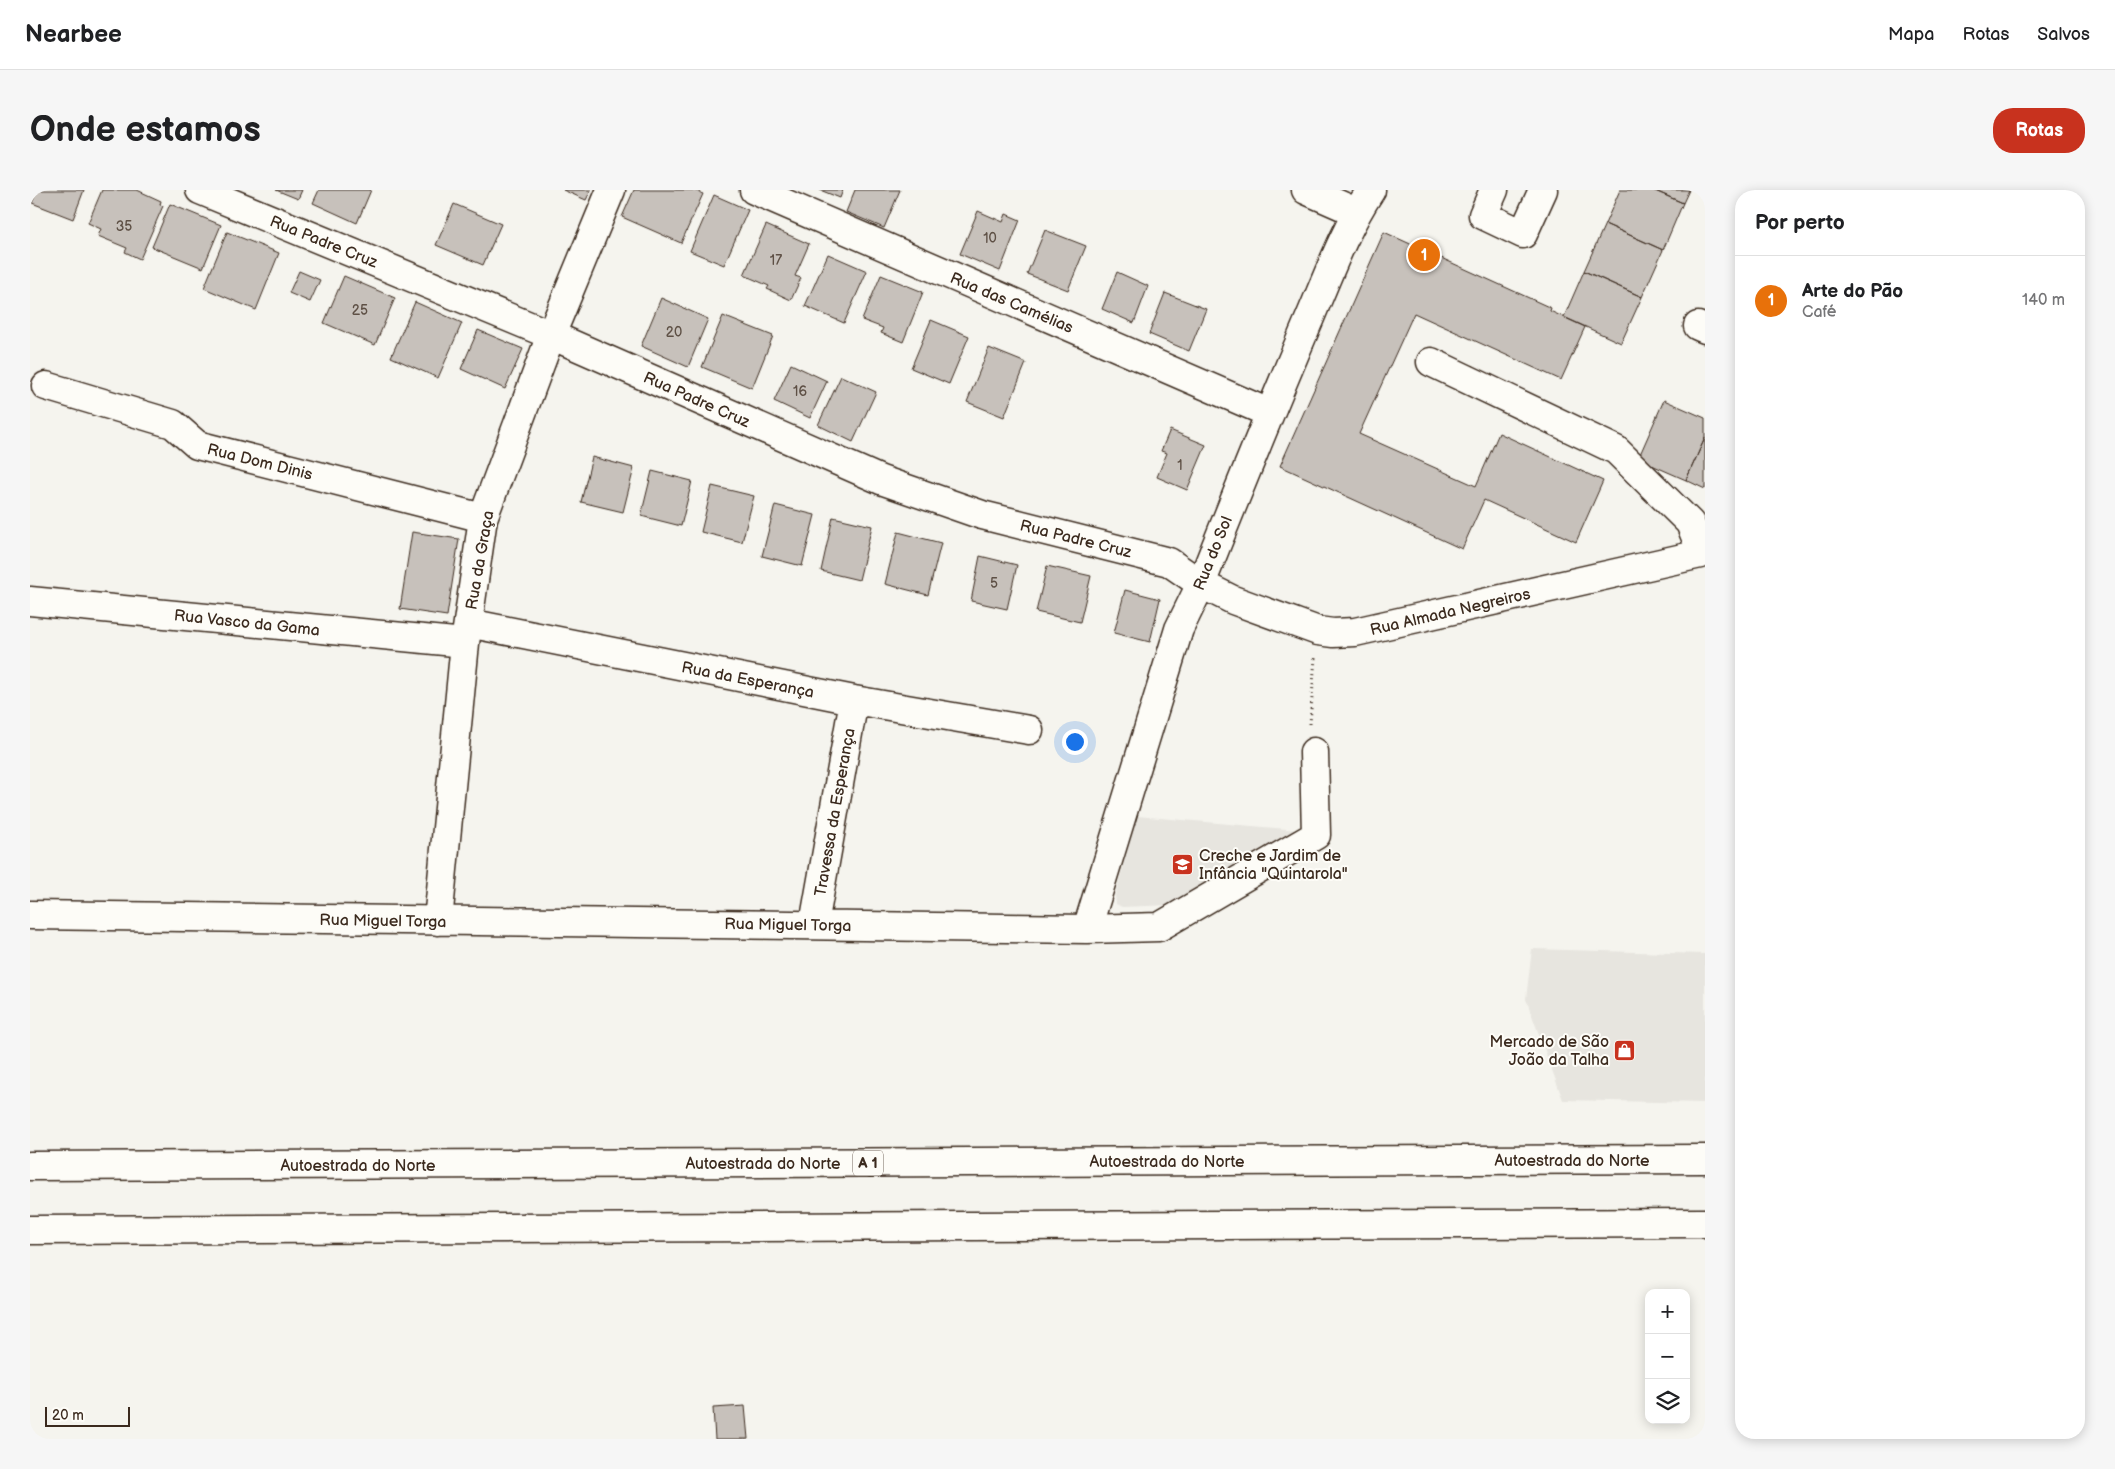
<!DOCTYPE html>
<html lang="pt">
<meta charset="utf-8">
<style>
:root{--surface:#fff;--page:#f6f6f6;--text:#202124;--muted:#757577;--line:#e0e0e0;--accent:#c8321e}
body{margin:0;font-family:"Balsamiq Sans",sans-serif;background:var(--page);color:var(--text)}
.controls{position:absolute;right:15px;bottom:15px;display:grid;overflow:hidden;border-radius:10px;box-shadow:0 2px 12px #0003}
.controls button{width:45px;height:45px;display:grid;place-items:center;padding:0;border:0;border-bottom:1px solid var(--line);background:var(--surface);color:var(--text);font:25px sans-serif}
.scale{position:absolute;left:15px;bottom:12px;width:85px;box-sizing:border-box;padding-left:5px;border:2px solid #3b2a1e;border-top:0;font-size:14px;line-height:18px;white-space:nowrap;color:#3b2a1e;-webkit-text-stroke:4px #fdfcf7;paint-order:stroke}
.you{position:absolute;left:1044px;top:551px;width:18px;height:18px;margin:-12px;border:4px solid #fff;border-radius:50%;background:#1a73e8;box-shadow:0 0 0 8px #1a73e833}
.badge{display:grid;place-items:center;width:32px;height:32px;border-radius:50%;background:var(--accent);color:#fff;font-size:16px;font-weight:700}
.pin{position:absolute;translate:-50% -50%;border:2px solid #fff;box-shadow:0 1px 5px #0006}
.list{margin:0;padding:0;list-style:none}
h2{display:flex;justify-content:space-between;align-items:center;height:65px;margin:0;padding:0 20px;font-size:21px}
h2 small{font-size:16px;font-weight:400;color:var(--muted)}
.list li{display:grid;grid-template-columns:32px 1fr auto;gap:15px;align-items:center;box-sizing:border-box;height:90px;padding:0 20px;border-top:1px solid var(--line)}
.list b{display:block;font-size:19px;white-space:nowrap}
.list p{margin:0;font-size:16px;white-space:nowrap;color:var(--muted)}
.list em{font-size:16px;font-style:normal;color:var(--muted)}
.icon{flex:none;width:28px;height:28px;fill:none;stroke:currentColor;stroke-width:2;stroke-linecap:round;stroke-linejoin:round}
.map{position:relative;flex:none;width:1675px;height:1249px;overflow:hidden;border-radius:20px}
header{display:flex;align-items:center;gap:30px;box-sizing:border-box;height:70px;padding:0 25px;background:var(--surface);border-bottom:1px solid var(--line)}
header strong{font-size:24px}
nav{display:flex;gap:28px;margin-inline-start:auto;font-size:18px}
.intro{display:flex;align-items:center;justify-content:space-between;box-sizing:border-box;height:120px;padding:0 30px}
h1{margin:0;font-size:35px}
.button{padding:12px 22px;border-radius:20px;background:var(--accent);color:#fff;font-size:18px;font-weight:700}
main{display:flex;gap:30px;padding:0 30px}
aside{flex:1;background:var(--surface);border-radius:20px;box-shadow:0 2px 12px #0003}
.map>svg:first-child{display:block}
.built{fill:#e7e5df}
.building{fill:#c7c1bb;stroke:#3b2a1e}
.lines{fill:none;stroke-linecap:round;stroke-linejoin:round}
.street-casing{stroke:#3b2a1e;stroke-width:31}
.secondary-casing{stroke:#3b2a1e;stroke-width:31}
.highway-casing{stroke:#3b2a1e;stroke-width:31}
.path{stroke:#3b2a1e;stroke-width:3;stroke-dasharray:1 4;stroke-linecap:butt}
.street{stroke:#fdfcf7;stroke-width:28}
.secondary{stroke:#fdfcf7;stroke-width:28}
.highway{stroke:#fdfcf7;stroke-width:28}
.labels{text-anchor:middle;stroke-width:4;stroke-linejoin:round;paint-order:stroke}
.number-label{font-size:14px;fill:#5e5045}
.shield{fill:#fdfcf7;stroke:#75695f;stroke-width:1}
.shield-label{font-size:15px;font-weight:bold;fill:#3b2a1e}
.street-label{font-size:16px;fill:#3b2a1e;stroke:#fdfcf7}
.poi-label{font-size:16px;fill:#3b2a1e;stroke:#fdfcf7;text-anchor:start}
</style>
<header>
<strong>Nearbee</strong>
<nav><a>Mapa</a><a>Rotas</a><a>Salvos</a></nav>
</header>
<div class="intro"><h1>Onde estamos</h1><a class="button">Rotas</a></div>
<main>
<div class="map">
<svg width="1675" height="1249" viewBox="0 0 1675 1249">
<rect width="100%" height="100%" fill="#f5f4ee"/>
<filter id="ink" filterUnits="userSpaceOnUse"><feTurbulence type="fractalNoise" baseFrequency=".02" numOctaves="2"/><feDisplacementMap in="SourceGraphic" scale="10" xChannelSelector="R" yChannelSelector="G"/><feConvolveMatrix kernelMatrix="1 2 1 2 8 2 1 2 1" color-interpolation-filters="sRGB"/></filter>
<g filter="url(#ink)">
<path class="built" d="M1107,626L1268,640L1141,715L1092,717L1086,714L1085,705Z
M1502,759L1675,764V913L1533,910L1496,809Z"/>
<path class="building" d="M7,0H54L43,29L2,13Z
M72,0H107L131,11L130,15L133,16L110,69L95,62L97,58L68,46L71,39L58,33Z
M246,0H272L268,9Z
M289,0H341L327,33L283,13Z
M533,0H561L556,10Z
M604,0H664L673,4L651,53L592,27Z
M790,0H813L810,8Z
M825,0H870L854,38L816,22Z
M1590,0H1623L1653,13L1633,60L1575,34Z
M1623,0H1659L1653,13Z
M684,5L718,20L694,75L660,61Z
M140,14L191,35L173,78L122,57Z
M424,14L471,34L453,75L406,55Z
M948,21L973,32L976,24L990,30L970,81L930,64Z
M1575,34L1633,60L1612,107L1554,81Z
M736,35L779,54L765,86L771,88L761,110L737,99L739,96L714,85Z
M1015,40L1056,56L1038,100L997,84Z
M197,42L249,63L226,120L174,98Z
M1354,42L1521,118L1520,121L1555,137L1531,190L1384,123L1329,244L1446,296L1469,243L1573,291L1546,352L1454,310L1432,359L1250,276Z
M798,64L837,81L814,133L775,116Z
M269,81L290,90L280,112L259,103Z
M1554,81L1612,107L1591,153L1534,127Z
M1087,82L1118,96L1104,133L1072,119Z
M851,85L893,102L873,152L851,143L853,138L832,130Z
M314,86L365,108L345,155L294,133Z
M1135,103L1176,119L1159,161L1119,144Z
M631,108L678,129L658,177L611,156Z
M385,112L432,133L408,188L361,167Z
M693,126L743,146L722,198L672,177Z
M901,130L939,146L919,194L881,178Z
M448,140L493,159L475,199L431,179Z
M959,158L996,173L974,227L937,212Z
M761,174L797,191L780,228L744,211Z
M811,186L846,202L823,252L788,235Z
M1634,210L1675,228V248L1656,290L1608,269Z
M1140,240L1176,255L1157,300L1127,287L1137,263L1131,261Z
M1675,248V299L1656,290Z
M562,267L604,278L593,322L551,312Z
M622,281L662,291L651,336L611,326Z
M682,296L724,306L712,352L671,342Z
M745,315L785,325L772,376L732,366Z
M803,327L842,336L829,390L791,381Z
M382,342L429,349L417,426L370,419Z
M868,342L911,353L898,405L855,394Z
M950,366L987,375L977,419L941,411Z
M1017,376L1061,386L1050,432L1006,422Z
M1095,400L1130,409L1120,452L1084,443Z
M715,1216L718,1249H685L683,1218Z"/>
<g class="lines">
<defs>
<path id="street" d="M724,0L1239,223
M1276,0L1326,22
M1464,0L1453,25L1493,44L1513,0
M1668,136L1675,139
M1401,172L1586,260L1660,333L1672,363
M16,196L143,234L167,255L453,328
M0,411L435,453
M438,433L824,510L999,540
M0,725L1057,739L1129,737L1286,645L1284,562
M408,731L435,453L453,328L521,145L581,0
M784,734L824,510
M1057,739L1149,439L1171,394"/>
<path id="secondary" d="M170,0L521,145L851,290L952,325L1139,372L1171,394L1203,410L1288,441L1303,443L1325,442L1675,363
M1171,394C1205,308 1240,222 1276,137C1296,91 1313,42 1341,0"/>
<path id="highway" d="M0,976L1675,969
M0,1040L1675,1033"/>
</defs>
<use href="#street" class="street-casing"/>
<use href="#secondary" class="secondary-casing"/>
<use href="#highway" class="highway-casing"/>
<path class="path" d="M1280,534L1285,468"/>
<use href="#street" class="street"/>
<use href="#secondary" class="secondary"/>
<use href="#highway" class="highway"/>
</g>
</g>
<defs>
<symbol id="school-square" viewBox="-11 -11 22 22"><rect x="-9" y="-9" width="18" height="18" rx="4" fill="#c8321e" stroke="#fdfcf7"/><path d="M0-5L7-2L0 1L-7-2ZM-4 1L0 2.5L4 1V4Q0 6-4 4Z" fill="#fff"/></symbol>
<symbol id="shop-square" viewBox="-11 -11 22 22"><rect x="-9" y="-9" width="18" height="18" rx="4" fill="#c8321e" stroke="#fdfcf7"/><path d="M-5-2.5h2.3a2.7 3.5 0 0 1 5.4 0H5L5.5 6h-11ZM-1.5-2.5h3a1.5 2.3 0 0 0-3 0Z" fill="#fff"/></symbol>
</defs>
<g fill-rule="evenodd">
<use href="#school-square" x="1140" y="662" width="25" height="25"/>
<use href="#shop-square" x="1582" y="848" width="25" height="25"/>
</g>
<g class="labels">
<g class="number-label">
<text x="94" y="41">35</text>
<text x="960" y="53">10</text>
<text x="746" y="75">17</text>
<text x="330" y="125">25</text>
<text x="644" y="147">20</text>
<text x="770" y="206">16</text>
<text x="1150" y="280">1</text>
<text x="964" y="398">5</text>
</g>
<rect class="shield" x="823" y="960.5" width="30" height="25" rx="4"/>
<g class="shield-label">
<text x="838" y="978">A 1</text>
</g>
<g class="street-label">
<text transform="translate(294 51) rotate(22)" y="6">Rua Padre Cruz</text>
<text transform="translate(982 112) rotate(23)" y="6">Rua das Camélias</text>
<text transform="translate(667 209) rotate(24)" y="6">Rua Padre Cruz</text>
<text transform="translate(230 271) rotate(14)" y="6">Rua Dom Dinis</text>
<text transform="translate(1046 348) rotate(14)" y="6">Rua Padre Cruz</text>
<text transform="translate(1182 363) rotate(-68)" y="6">Rua do Sol</text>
<text transform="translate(449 370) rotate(-80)" y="6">Rua da Graça</text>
<text transform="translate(1420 421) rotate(-13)" y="6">Rua Almada Negreiros</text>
<text transform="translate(217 432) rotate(6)" y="6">Rua Vasco da Gama</text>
<text transform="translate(718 489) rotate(11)" y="6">Rua da Esperança</text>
<text transform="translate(804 622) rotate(-80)" y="6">Travessa da Esperança</text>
<text transform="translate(353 730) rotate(1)" y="6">Rua Miguel Torga</text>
<text transform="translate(758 734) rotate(1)" y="6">Rua Miguel Torga</text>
<text x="1542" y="976">Autoestrada do Norte</text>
<text x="1137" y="977">Autoestrada do Norte</text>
<text x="733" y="979">Autoestrada do Norte</text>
<text x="328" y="981">Autoestrada do Norte</text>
</g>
<g class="poi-label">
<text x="1169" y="671">Creche e Jardim de<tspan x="1169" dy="18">Infância "Quintarola"</tspan></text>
<text x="1579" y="857" text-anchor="end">Mercado de São<tspan x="1579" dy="18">João da Talha</tspan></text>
</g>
</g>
</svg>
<div class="controls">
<button>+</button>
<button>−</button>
<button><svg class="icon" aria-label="layers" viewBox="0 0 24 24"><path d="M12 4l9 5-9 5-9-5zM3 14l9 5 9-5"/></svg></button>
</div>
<div class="scale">20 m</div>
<div class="you"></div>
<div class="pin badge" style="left:1394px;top:65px;background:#e8710a">1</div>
</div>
<aside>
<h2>Por perto<small></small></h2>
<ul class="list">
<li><span class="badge" style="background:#e8710a">1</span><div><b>Arte do Pão</b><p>Café</p></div><em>140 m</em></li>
</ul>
</aside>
</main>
